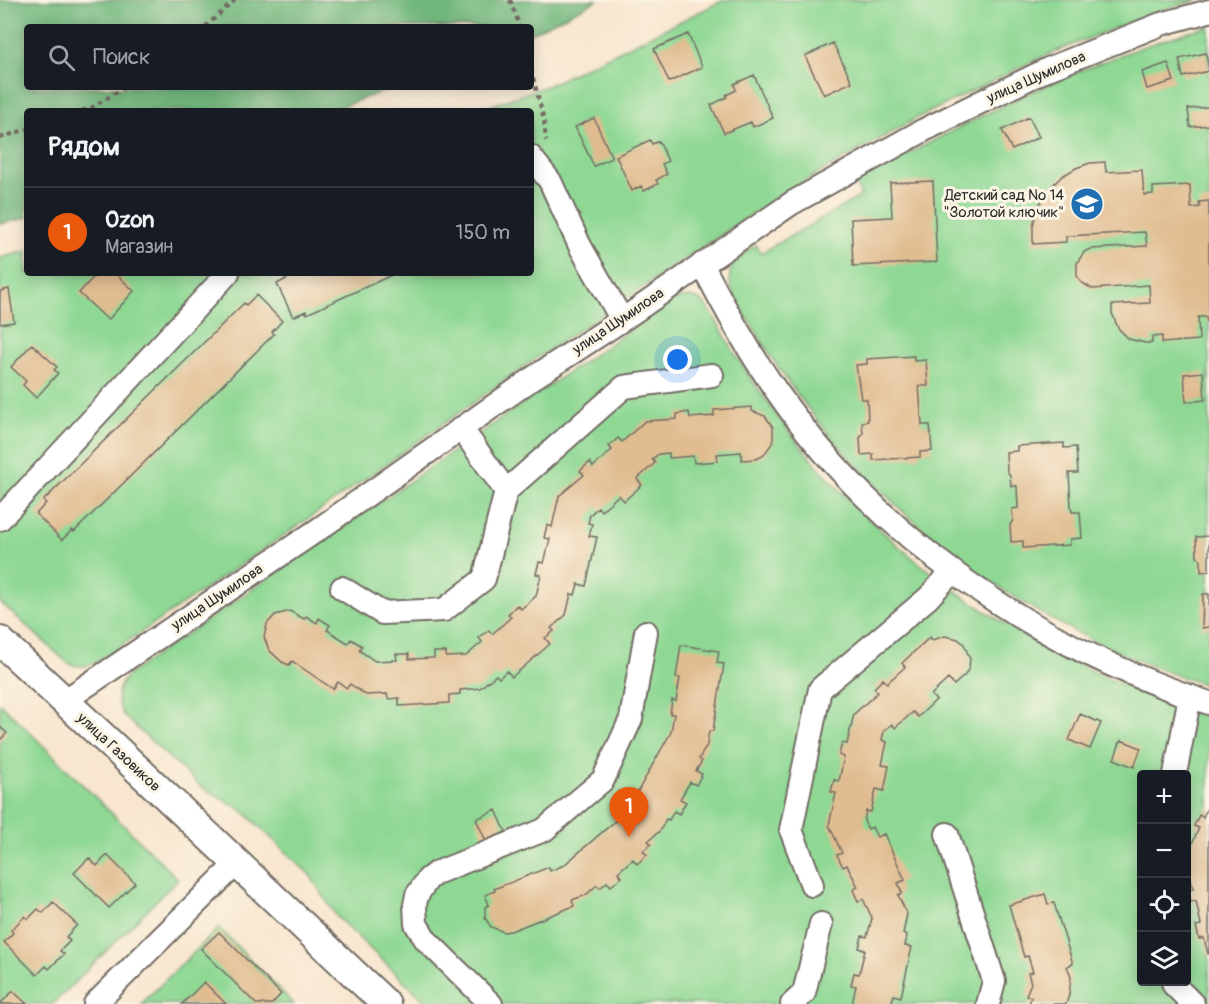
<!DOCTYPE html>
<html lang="ru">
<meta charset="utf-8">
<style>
:root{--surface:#171b24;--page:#20242c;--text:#f1f3f6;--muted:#9ea1a6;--line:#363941;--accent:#ea580c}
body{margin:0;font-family:Pangolin,sans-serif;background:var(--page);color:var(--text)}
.controls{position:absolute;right:18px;bottom:18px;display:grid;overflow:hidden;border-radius:6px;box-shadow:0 3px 15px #0003}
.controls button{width:54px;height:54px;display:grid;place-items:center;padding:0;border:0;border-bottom:2px solid var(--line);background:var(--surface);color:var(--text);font:30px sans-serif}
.you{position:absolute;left:678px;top:360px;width:21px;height:21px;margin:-15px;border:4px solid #fff;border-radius:50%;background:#1a73e8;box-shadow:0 0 0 9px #1a73e833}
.badge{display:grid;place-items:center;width:39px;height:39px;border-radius:50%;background:var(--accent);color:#fff;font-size:20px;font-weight:700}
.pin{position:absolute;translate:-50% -50px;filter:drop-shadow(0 2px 3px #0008)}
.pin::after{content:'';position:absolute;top:32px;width:21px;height:18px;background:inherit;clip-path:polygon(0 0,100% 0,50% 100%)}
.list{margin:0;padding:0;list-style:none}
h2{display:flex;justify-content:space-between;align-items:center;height:78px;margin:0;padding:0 24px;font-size:26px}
h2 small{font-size:20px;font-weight:400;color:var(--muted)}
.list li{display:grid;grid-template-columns:39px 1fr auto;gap:18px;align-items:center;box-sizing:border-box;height:90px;padding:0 24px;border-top:2px solid var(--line)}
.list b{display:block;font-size:22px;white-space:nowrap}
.list p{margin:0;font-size:20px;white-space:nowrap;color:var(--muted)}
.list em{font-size:20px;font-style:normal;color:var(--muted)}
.icon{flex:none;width:33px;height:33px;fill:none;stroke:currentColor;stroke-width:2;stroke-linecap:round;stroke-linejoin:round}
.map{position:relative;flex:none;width:1209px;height:1004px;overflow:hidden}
.search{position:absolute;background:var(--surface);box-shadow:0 3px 15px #0003;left:24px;top:24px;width:510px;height:66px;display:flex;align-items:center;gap:15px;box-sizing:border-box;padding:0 21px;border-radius:6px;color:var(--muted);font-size:22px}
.panel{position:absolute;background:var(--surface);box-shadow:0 3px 15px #0003;left:24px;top:108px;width:510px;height:168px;border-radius:6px}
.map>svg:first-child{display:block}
.green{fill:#8ed894;stroke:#5c8260;stroke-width:1.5;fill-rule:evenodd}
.forest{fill:#72b87e;stroke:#4e7254;stroke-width:1.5}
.building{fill:#e0bc90}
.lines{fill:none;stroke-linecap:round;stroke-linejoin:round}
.minor-casing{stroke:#736c64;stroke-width:26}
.tertiary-casing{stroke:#736c64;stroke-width:32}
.path{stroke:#736c64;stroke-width:4;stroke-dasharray:4.5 4.5;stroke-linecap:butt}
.minor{stroke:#fff;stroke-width:22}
.tertiary{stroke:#fff;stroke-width:28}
.labels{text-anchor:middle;stroke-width:6;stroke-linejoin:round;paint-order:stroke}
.street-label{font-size:15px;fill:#2b2b2b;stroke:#fcf5e5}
.poi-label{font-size:15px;fill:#2b2b2b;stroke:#fcf5e5;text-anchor:end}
</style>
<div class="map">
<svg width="1209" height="1004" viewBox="0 0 1209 1004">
<rect width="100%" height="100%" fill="#fcf5e5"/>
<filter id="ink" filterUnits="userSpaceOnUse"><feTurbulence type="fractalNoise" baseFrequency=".0167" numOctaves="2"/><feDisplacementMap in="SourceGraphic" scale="12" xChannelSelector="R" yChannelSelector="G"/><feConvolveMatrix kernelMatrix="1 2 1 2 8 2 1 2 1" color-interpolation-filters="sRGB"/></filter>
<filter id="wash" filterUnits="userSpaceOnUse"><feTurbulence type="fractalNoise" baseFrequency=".008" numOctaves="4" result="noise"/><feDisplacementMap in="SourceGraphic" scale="24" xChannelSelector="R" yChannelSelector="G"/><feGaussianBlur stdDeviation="1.35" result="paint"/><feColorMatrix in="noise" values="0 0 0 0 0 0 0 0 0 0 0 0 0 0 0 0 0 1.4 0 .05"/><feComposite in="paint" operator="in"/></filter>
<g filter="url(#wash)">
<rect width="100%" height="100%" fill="#f8e6cf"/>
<path class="green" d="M724,0H1198L1157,11L1042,57L917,118L785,192L528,364L311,517L97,662C87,667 80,667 69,664L0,602V258L27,251V273H531V111H476L549,85Z
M1209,26V686C1133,662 1059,628 993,583C896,516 812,428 753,327C744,312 727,292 730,273C732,259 746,252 756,245L761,253L861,196L855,183C967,121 1085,60 1209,26Z
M690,297L699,300L707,306C718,323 727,340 737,357C755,385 774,413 795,439C906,576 1043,662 1209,717V1004H428L337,917L310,875L242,810L201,787L124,716C114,700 116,687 129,674L671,302L680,298ZM1142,774H1186V982H1142Z
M0,703L178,879L53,1004H0Z
M219,928L294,1004H141Z"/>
<path class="forest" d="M0,0H598L531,33V27H27V87H395L329,111H27V218L0,224Z"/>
<g id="blocks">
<path class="building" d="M688,34L702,67L669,82L654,49Z
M833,43L852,82L824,95L805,56Z
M1206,53L1209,71L1183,77L1179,59Z
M1168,63L1174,81L1147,89L1142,72Z
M754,75L773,118L753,127L751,122L724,133L711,105L727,97L726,95L736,90L734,84Z
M1209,107V125L1190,127L1188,109Z
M1029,117L1039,137L1012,150L1002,130Z
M594,118L612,158L594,166L575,127Z
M650,140L652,144L659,141L668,161L662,164L667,174L656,180L658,184L644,191L641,186L632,191L616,156Z
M1105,162L1106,172L1142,170L1144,195L1153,194V187L1190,185L1191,208L1200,207L1199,202L1209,201V322H1207L1206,317H1198L1199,340L1162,343V336L1152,337V343H1145L1129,339L1118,328L1112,313V305L1150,303L1149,285L1092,289L1081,282L1077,276V263L1084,252L1090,249L1147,246L1145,232L1066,236V242L1033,244V226L1036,212L1043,198L1052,186L1062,176L1076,168L1090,163Z
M933,181L937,262L853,266L851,219L892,217L890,183Z
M97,273H115L134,291L108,320L79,293Z
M293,273H396L307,314L306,311L293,317L277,284L290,277L289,275Z
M9,289L14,322L0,324V291Z
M256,295L282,321L272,332L274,334L74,532L72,530L62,540L36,514L46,503L43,501L244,303L246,305Z
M32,344L57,367L54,370L58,373L36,398L23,385L26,381L11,367Z
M914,356V361L926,360L928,386H919L922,425H930L932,451L920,452V457L873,460V454L861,455L860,438L863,433L862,422L868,421L867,399H861L856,365L867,364V359Z
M1203,372L1205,400L1186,402L1184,374Z
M752,407V411L765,416L773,427V442L763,456L756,459L742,460L741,452L717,454L718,461L694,463L693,456L669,458V453L659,454L652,459L655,463L637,479L642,485L624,501L619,495L601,511L598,507L590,515L588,523L592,524L589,536L597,537L586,586L578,584L575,595L571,594L566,615L551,628L554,631L545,638L550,644L512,677L507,671L499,678L496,675L480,688L460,690V694L449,695V703L399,706V698L388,699L387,694L366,695L350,684L347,688L338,682L333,689L292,661L289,665L282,662L269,650L264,637L267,624L275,615L290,611L304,619L306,616L317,623L319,618L330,625L327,630L348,643L351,639L362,646L359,650L375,661L397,660L396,654H409V659L434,658V652H446V657L466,656L482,642L479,638L489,630L492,634L511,617L508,614L517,605L521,609L536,596L541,575L536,574L539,562L544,563L550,539L544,538L547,525L552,527L559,496L584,475L580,471L590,462L593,467L612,450L609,446L618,438L622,442L645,421L677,419V414L689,412L690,418L714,416V410Z
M1064,443V448L1076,447L1078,473H1069L1071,506L1072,512H1080L1082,538L1070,539V545L1023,548V541L1011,542L1010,525L1013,520L1012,509L1018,508L1017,486H1011L1010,475L1007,471L1006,452L1017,451V446Z
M1209,536V571L1201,572V560L1197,556L1196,537Z
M1203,594H1209V627L1202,628Z
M945,636L958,639L964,644L970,659L969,668L965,675L954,685L948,679L931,695L936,700L918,717L913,712L895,728L892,724L884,731L882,740L887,742L882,765L889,766L884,791L876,789L871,812L866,811L864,821L868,829L872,827L877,837L884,834L905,880L898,883L902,893L898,895L907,914L903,934L907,935L905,946L912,947L901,997L894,995L891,1004H852L856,986L851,985L854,973L859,974L865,950L859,948L862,936L867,937L872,918L863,899L858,901L853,890L858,887L847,865L843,867L837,855L842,853L829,825L836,793L831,792L834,780L839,781L844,757L839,755L842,743L847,744L854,714L878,692L874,688L883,679L887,683L905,667L902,663L930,637L932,640Z
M681,645L719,651L717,663L724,664L713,731H709L707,745L699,759L702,761L696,771L702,774L696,785L690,782L680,799L686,802L679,814L674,811L669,820L666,819L660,831L648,841L651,844L643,851L647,855L637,864L633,859L618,872L622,877L611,886L607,882L600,888L597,885L586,895L572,900L574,906L511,931L504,932L491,927L485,918V907L489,905L485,895L495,891L494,889L549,867L550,871L564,865L622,815L620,812L627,805L632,797L634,798L671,732L674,714H670L672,700L676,701L680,678H676Z
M1080,714L1101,723L1090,749L1069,740Z
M0,727L7,733L0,740Z
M1121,740L1141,748L1134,767L1114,759Z
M1209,804V954H1208L1204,938L1199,939L1196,926L1201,925L1196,901L1191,902L1187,890L1193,889L1186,857L1199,828L1194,826L1199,815L1203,817Z
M496,810L506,832L486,841L476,819Z
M107,855L135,883L109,908L74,873L89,858L97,866Z
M1045,894L1048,904L1054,903L1073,964L1067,966L1071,977L1069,995L1066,1004H1029L1031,997L1026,995L1031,983L1028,973L1033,972L1028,956L1024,957L1009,905Z
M53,902L77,925L66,937L70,941L60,951L64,954L49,969L46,966L37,975L4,942L13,933L11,930L25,916L28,919L38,909L43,913Z
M219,932L281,994L272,1004H256L201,949Z
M204,982L226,1004H182Z
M13,991L27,1004H0Z"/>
</g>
</g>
<g filter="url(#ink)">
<use href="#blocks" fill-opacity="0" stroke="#736c64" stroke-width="1.5"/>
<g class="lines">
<defs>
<path id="minor" d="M531,157L550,181L580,246L622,320
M702,264C724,307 747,349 775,389C879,540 1036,646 1209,703
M461,428L506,491
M0,519L228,273
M342,588L382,613L444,610L484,579L506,491L624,387L712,375
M64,701L319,529L536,376L622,320L792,203L924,130L1048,69L1161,24L1209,11
M1175,774L1190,696
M947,834L994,981L988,1004
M812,885L791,830L820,689L928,598L952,572
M1173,982L1174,985L1193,1004
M95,1004L237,863
M491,1004L426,940L416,924L415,905L417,895L428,879L436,873L544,830L603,780L631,719L646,632
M792,1004L804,993L821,924"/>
<path id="tertiary" d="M0,641L114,747L386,1004"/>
</defs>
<use href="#minor" class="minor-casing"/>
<use href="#tertiary" class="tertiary-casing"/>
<path class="path" d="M510,0L520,27
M205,27L235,0
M531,69L544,120L546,141
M82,111L93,107L125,87
M0,138L27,129"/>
<use href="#minor" class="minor"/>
<use href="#tertiary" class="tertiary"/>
</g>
</g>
<defs>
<symbol id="school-disc" viewBox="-11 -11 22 22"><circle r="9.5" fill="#1f6fb2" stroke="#fcf5e5"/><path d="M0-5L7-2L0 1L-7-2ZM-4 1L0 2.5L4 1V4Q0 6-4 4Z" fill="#fff"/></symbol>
</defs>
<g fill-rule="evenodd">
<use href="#school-disc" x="1068" y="185" width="38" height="38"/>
</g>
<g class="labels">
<g class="street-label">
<text transform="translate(1036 77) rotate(-24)" y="5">улица Шумилова</text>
<text transform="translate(618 321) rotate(-34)" y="5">улица Шумилова</text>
<text transform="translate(217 597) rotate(-34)" y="5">улица Шумилова</text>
<text transform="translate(119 752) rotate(43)" y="5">улица Газовиков</text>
</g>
<g class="poi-label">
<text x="1064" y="200">Детский сад № 14<tspan x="1064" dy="17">"Золотой ключик"</tspan></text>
</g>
</g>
</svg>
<div class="controls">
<button>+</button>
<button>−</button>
<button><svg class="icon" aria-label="locate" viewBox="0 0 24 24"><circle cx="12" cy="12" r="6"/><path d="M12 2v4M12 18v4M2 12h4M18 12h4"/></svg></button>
<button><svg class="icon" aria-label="layers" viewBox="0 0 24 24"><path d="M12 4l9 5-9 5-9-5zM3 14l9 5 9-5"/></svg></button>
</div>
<div class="you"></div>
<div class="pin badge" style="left:629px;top:837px">1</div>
<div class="search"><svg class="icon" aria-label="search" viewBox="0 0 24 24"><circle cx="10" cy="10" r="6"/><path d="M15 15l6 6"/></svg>Поиск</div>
<section class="panel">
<h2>Рядом<small></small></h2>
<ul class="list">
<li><span class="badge">1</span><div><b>Ozon</b><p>Магазин</p></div><em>150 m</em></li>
</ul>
</section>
</div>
